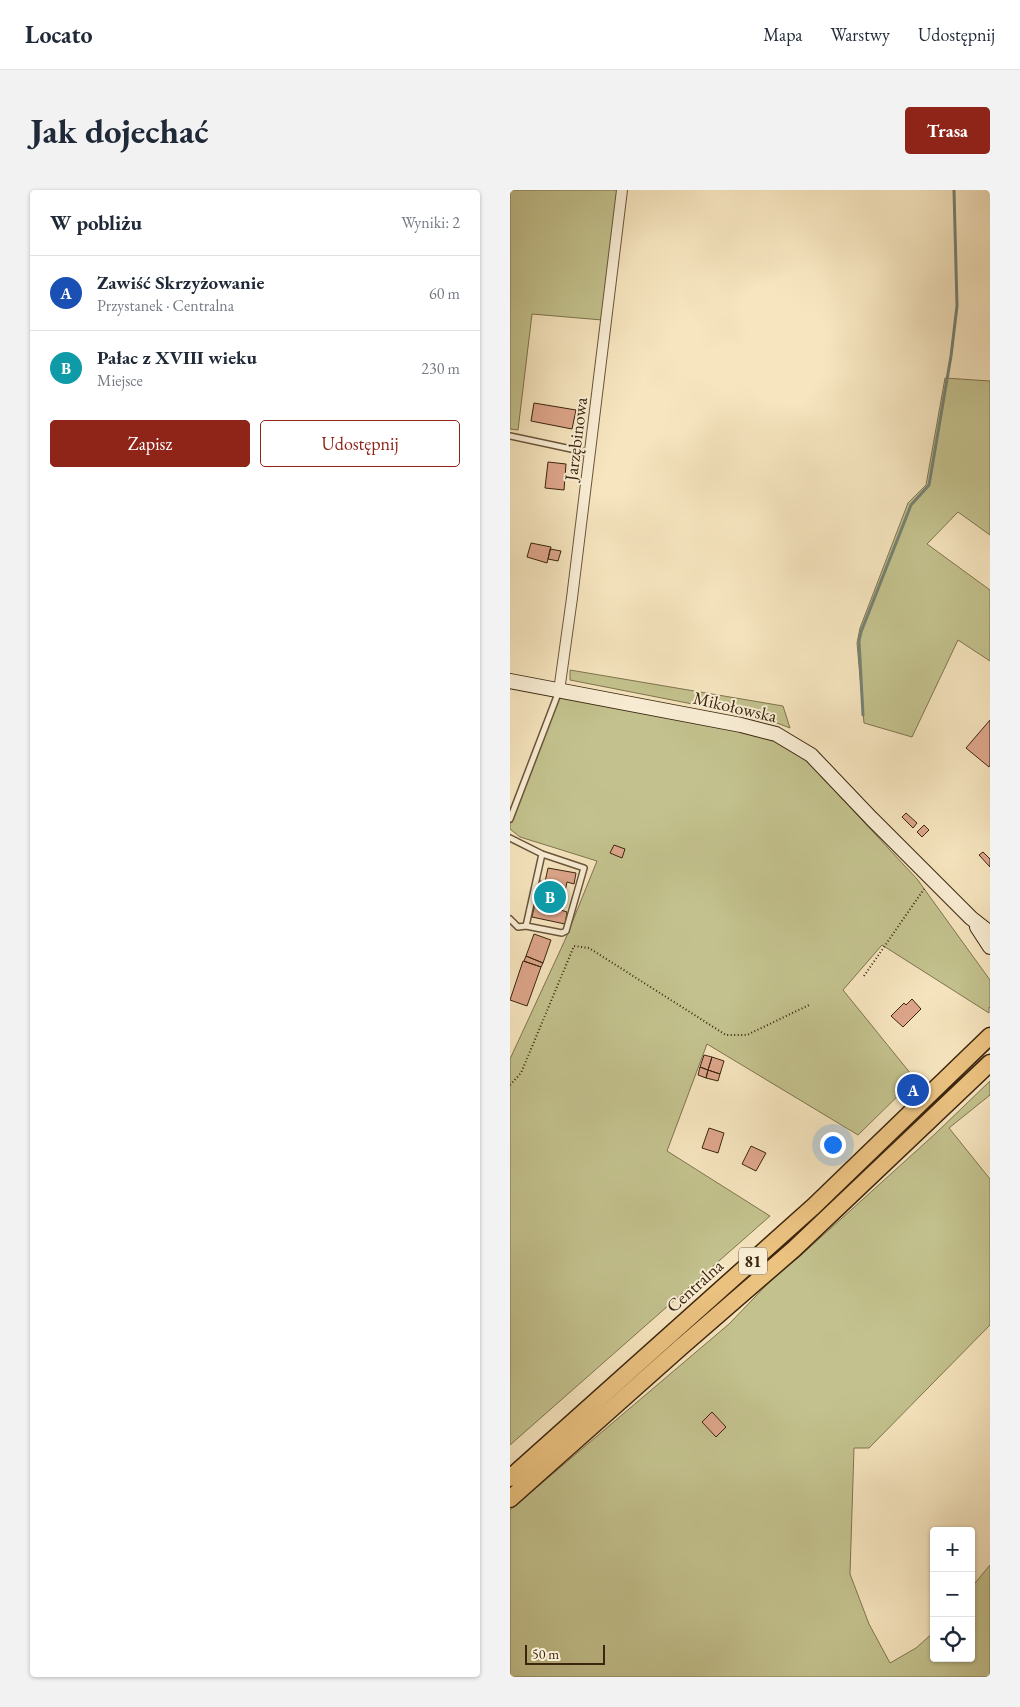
<!DOCTYPE html>
<html lang="pl">
<meta charset="utf-8">
<style>
:root{--surface:#fff;--page:#f2f2f3;--text:#1f2937;--muted:#747a83;--line:#e0e1e3;--accent:#8f2418}
body{margin:0;font-family:"EB Garamond",serif;background:var(--page);color:var(--text)}
.controls{position:absolute;right:15px;bottom:15px;display:grid;overflow:hidden;border-radius:5px;box-shadow:0 1px 4px #0004}
.controls button{width:45px;height:45px;display:grid;place-items:center;padding:0;border:0;border-bottom:1px solid var(--line);background:var(--surface);color:var(--text);font:25px sans-serif}
.scale{position:absolute;left:15px;bottom:12px;width:80px;box-sizing:border-box;padding-left:5px;border:2px solid #3b250e;border-top:0;font-size:14px;line-height:18px;white-space:nowrap;color:#3b250e;-webkit-text-stroke:4px #f9eed5;paint-order:stroke}
.you{position:absolute;left:322px;top:954px;width:18px;height:18px;margin:-12px;border:4px solid #fff;border-radius:50%;background:#1a73e8;box-shadow:0 0 0 8px #1a73e833}
.badge{display:grid;place-items:center;width:32px;height:32px;border-radius:50%;background:var(--accent);color:#fff;font-size:16px;font-weight:700}
.pin{position:absolute;translate:-50% -50%;border:2px solid #fff;box-shadow:0 1px 5px #0006}
.list{margin:0;padding:0;list-style:none}
h2{display:flex;justify-content:space-between;align-items:center;height:65px;margin:0;padding:0 20px;font-size:21px}
h2 small{font-size:16px;font-weight:400;color:var(--muted)}
.list li{display:grid;grid-template-columns:32px 1fr auto;gap:15px;align-items:center;box-sizing:border-box;height:75px;padding:0 20px;border-top:1px solid var(--line)}
.list b{display:block;font-size:19px;white-space:nowrap}
.list p{margin:0;font-size:16px;white-space:nowrap;color:var(--muted)}
.list em{font-size:16px;font-style:normal;color:var(--muted)}
.actions{display:flex;gap:10px;padding:15px 20px}
.actions a{flex:1;padding:11px 0;border:1px solid var(--accent);border-radius:5px;text-align:center;font-size:18px;color:var(--accent)}
.actions .main{background:var(--accent);color:#fff}
.icon{flex:none;width:28px;height:28px;fill:none;stroke:currentColor;stroke-width:2;stroke-linecap:round;stroke-linejoin:round}
.map{position:relative;flex:none;width:480px;height:1487px;overflow:hidden;border-radius:5px}
header{display:flex;align-items:center;gap:30px;box-sizing:border-box;height:70px;padding:0 25px;background:var(--surface);border-bottom:1px solid var(--line)}
header strong{font-size:24px}
nav{display:flex;gap:28px;margin-inline-start:auto;font-size:18px}
.intro{display:flex;align-items:center;justify-content:space-between;box-sizing:border-box;height:120px;padding:0 30px}
h1{margin:0;font-size:35px}
.button{padding:12px 22px;border-radius:5px;background:var(--accent);color:#fff;font-size:18px;font-weight:700}
main{display:flex;gap:30px;padding:0 30px}
aside{flex:1;background:var(--surface);border-radius:5px;box-shadow:0 1px 4px #0004}
.map>svg:first-child{display:block}
.green{fill:#c3c28e;stroke:#7f744e}
.lines{fill:none;stroke-linecap:round;stroke-linejoin:round}
.stream{stroke:#768174;stroke-width:3}
.building{fill:#dea68c;stroke:#3b250e}
.service-casing{stroke:#6a553a;stroke-width:8}
.minor-casing{stroke:#6a553a;stroke-width:12}
.secondary-casing{stroke:#3b250e;stroke-width:16}
.primary-casing{stroke:#3b250e;stroke-width:19}
.path{stroke:#3b250e;stroke-width:2;stroke-dasharray:1 2.5;stroke-linecap:butt}
.service{stroke:#f9eed5;stroke-width:5}
.minor{stroke:#f9eed5;stroke-width:10}
.secondary{stroke:#f9eed5;stroke-width:14}
.primary{stroke:#ebc280;stroke-width:16}
.labels{text-anchor:middle;stroke-width:4;stroke-linejoin:round;paint-order:stroke}
.shield{fill:#f9eed5;stroke:#74614a;stroke-width:1}
.shield-label{font-size:16px;font-weight:bold;fill:#3b250e}
.street-label{font-size:18px;fill:#3b250e;stroke:#f9eed5}
</style>
<header>
<strong>Locato</strong>
<nav><a>Mapa</a><a>Warstwy</a><a>Udostępnij</a></nav>
</header>
<div class="intro"><h1>Jak dojechać</h1><a class="button">Trasa</a></div>
<main>
<aside>
<h2>W pobliżu<small>Wyniki: 2</small></h2>
<ul class="list">
<li><span class="badge" style="background:#1a4fb4">A</span><div><b>Zawiść Skrzyżowanie</b><p>Przystanek · Centralna</p></div><em>60 m</em></li>
<li><span class="badge" style="background:#0f9aa8">B</span><div><b>Pałac z XVIII wieku</b><p>Miejsce</p></div><em>230 m</em></li>
</ul>
<div class="actions"><a class="main">Zapisz</a><a>Udostępnij</a></div>
</aside>
<div class="map">
<svg width="480" height="1487" viewBox="0 0 480 1487">
<rect width="100%" height="100%" fill="#f6e5bf"/>
<filter id="stains"><feTurbulence type="fractalNoise" baseFrequency=".004" numOctaves="4"/><feColorMatrix values="0 0 0 0 .2 0 0 0 0 .09 0 0 0 0 .02 0 0 0 .5 -.17"/></filter>
<radialGradient id="worn" r=".72"><stop offset=".6" stop-color="#630" stop-opacity="0"/><stop offset="1" stop-color="#630" stop-opacity=".3"/></radialGradient>
<path class="green" d="M0,0H107L92,130L22,124L8,240L0,239Z
M435,188L480,191V345L448,322L417,354L480,400V471L448,450L402,547L354,533L347,453L350,438L398,313L416,295Z
M60,480L273,516L280,538L254,528L60,490Z
M49,495L260,546L297,571L407,689L480,790V818L479,817V823L372,755L333,800L405,889L348,945L197,854L157,961L260,1026L0,1255V869L55,750L87,671L10,647L0,639V621Z
M480,891V905L439,938L480,989V1135L359,1258H344L340,1384L359,1434L380,1473L406,1458L424,1442V1468H461V1398L480,1375V1487H0V1320L219,1134L268,1083L289,1067L425,944Z"/>
<g class="lines">
<path class="stream" d="M353,525L349,451L351,442L401,315L419,295L441,166L447,116L444,0"/>
</g>
<path class="building" d="M24,213L66,220L62,239L21,231Z
M38,272L56,274L54,300L35,298Z
M21,353L41,357L37,373L17,367Z
M40,359L51,361L48,371L38,369Z
M480,530V575L479,577L456,558Z
M396,623L407,633L403,638L392,627Z
M414,635L419,640L412,647L407,642Z
M104,655L115,659L112,668L100,663Z
M473,662L480,669V677L469,665Z
M38,678L66,683L64,694L57,692L51,720L57,722L55,734L22,727L30,691L35,692Z
M24,744L41,750L33,773L16,766Z
M16,766L33,773L31,777L14,771Z
M13,771L31,777L17,816L0,810Z
M402,809L411,819L393,837L381,826L394,813L396,815Z
M194,865L202,867L198,880L190,877Z
M202,867L214,871L210,884L198,880Z
M190,877L198,880L196,888L188,885Z
M198,880L210,884L208,891L196,888Z
M199,938L214,943L208,963L192,958Z
M241,956L256,963L246,981L232,974Z
M202,1222L216,1237L206,1247L192,1232Z"/>
<g class="lines">
<defs>
<path id="service" d="M0,246L80,263
M0,629L49,501
M0,648L32,664L74,678L56,741L52,743L16,736L32,664
M0,729L8,737L16,736"/>
<path id="minor" d="M49,501L62,408L112,0"/>
<path id="secondary" d="M0,491L231,535L266,544L301,565L361,628L461,728L480,743
M467,737L480,757"/>
<path id="primary" d="M0,1288L304,1016L480,846
M0,1309L171,1157L284,1059L480,873"/>
</defs>
<use href="#service" class="service-casing"/>
<use href="#minor" class="minor-casing"/>
<use href="#secondary" class="secondary-casing"/>
<use href="#primary" class="primary-casing"/>
<path class="path" d="M354,786L414,699
M0,895L11,883L64,756L79,758L216,845H237L301,814"/>
<use href="#service" class="service"/>
<use href="#minor" class="minor"/>
<use href="#secondary" class="secondary"/>
<use href="#primary" class="primary"/>
</g>
<g class="labels">
<rect class="shield" x="229" y="1057.5" width="28" height="27" rx="4"/>
<g class="shield-label">
<text x="243" y="1077">81</text>
</g>
<g class="street-label">
<text transform="translate(66 249) rotate(-83)" y="6">Jarzębinowa</text>
<text transform="translate(225 517) rotate(13)" y="6">Mikołowska</text>
<text transform="translate(185 1096) rotate(-42)" y="6">Centralna</text>
</g>
</g>
<rect width="100%" height="100%" filter="url(#stains)"/>
<rect width="100%" height="100%" fill="url(#worn)"/>
</svg>
<div class="controls">
<button>+</button>
<button>−</button>
<button><svg class="icon" aria-label="locate" viewBox="0 0 24 24"><circle cx="12" cy="12" r="6"/><path d="M12 2v4M12 18v4M2 12h4M18 12h4"/></svg></button>
</div>
<div class="scale">50 m</div>
<div class="you"></div>
<div class="pin badge" style="left:403px;top:900px;background:#1a4fb4">A</div>
<div class="pin badge" style="left:40px;top:707px;background:#0f9aa8">B</div>
</div>
</main>
